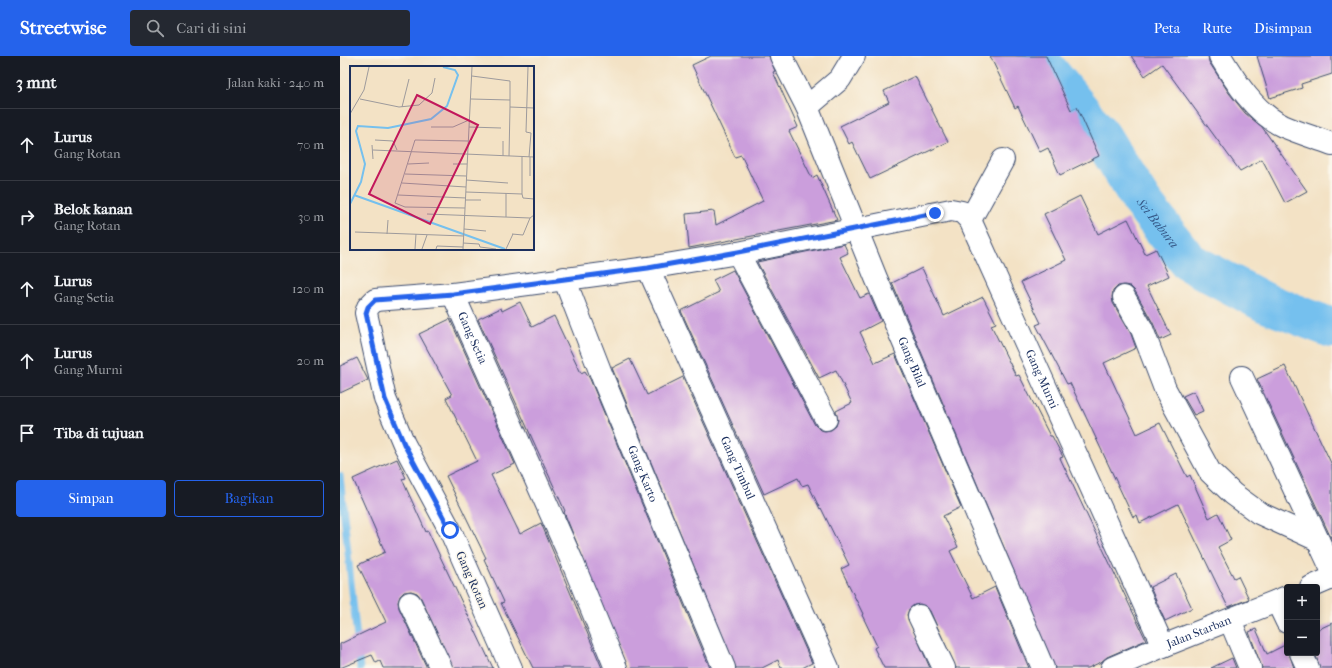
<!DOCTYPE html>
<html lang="id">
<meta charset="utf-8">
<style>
:root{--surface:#171b24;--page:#242831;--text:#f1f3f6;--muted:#9ea1a6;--line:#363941;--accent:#2563eb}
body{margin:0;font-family:"IM FELL French Canon",serif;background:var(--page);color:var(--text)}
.controls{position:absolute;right:12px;bottom:12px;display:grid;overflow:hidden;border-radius:4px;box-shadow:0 2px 6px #0003}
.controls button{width:36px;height:36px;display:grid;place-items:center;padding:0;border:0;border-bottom:1px solid var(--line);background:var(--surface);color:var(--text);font:20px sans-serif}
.stop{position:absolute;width:12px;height:12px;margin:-9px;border:3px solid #2563eb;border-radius:50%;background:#fff}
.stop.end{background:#2563eb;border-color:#fff;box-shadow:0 1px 4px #0008}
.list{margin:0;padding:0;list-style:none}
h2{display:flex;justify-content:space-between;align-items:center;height:52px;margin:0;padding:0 16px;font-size:17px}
h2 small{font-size:13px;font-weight:400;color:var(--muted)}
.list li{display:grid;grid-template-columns:26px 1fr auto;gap:12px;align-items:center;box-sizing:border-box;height:72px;padding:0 16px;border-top:1px solid var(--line)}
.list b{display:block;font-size:15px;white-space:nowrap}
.list p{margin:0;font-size:13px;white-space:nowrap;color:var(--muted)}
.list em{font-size:13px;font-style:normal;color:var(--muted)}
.actions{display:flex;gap:8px;padding:12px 16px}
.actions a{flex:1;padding:9px 0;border:1px solid var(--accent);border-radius:4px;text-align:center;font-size:14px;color:var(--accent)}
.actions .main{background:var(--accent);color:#fff}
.icon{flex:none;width:22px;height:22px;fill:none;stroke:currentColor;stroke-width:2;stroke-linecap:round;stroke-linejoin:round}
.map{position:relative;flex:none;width:992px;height:612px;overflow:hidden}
header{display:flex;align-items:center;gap:24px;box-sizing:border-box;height:56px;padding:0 20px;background:var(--accent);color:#fff}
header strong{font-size:19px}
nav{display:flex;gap:22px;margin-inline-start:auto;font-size:14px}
.search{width:280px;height:36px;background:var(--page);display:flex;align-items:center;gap:10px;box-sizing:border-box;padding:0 14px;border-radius:4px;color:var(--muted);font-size:15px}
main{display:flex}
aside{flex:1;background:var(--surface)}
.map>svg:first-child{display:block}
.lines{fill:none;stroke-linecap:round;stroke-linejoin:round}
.stream{stroke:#75c0ee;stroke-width:7}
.river{stroke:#75c0ee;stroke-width:40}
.building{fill:#cb9edc}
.minor-casing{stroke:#3b4a6d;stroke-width:24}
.minor{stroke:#fff;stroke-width:22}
.route{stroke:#2563eb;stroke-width:5}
.labels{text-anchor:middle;stroke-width:3;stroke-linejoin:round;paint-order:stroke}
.street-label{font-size:12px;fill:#1b2f5e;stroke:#fbf7ec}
.water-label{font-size:13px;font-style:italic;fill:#365a89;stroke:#fbf7ec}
.inset-river{fill:none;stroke:#75c0ee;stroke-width:2}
.inset-road{fill:none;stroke:#9d9a9c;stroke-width:1}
.view{fill:#c2185b;fill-opacity:0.15;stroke:#c2185b;stroke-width:2}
.inset-edge{fill:none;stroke:#1b2f5e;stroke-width:2}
</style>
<header>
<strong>Streetwise</strong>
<div class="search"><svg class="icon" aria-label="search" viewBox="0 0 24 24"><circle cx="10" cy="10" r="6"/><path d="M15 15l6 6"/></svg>Cari di sini</div>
<nav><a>Peta</a><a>Rute</a><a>Disimpan</a></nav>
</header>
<main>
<aside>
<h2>3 mnt<small>Jalan kaki · 240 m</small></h2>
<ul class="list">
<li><svg class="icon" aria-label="ahead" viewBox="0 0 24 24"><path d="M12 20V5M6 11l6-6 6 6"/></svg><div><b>Lurus</b><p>Gang Rotan</p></div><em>70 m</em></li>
<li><svg class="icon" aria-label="right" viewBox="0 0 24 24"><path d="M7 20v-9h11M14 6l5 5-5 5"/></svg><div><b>Belok kanan</b><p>Gang Rotan</p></div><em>30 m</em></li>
<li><svg class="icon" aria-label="ahead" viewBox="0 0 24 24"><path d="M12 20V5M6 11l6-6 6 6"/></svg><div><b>Lurus</b><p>Gang Setia</p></div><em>120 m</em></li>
<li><svg class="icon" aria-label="ahead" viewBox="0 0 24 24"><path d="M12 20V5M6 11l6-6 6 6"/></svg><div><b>Lurus</b><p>Gang Murni</p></div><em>20 m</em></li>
<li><svg class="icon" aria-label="arrive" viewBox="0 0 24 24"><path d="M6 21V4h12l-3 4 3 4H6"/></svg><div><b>Tiba di tujuan</b></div></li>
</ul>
<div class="actions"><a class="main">Simpan</a><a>Bagikan</a></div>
</aside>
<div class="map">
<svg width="992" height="612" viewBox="0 0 992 612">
<rect width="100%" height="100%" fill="#fbf7ec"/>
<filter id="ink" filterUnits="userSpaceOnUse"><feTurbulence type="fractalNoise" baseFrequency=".025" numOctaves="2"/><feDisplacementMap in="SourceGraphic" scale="8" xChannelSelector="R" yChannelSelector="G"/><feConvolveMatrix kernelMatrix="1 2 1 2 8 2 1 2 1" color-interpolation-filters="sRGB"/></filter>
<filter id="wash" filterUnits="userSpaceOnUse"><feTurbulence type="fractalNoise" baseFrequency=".012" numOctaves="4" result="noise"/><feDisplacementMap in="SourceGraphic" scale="16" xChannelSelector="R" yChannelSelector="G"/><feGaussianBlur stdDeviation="0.9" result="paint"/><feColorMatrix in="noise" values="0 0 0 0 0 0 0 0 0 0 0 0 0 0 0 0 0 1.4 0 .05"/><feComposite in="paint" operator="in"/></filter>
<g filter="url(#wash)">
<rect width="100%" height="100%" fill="#f3e2c5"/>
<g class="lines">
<path class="stream" d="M0,420L20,612"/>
<path class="river" id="s1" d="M696,0L761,80L802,146L849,206L926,247L992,272"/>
</g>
<g id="blocks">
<path class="building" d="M371,0H429L435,15L433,16L458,71L449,75L472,122L477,119L497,164L349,192L346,158L374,155L376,169L423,145L401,99L395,101L352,9Z
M650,0H706L731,54L737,51L759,100L720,119L708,92L700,96L678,50L675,52Z
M791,0H868L869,6L889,37L905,57L922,71L967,135L945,147L922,103L900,115L822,8L805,20Z
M917,0H992V18L961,28L962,32L930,42Z
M575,20L608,86L530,123L512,86L509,88L500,70L549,46L544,35Z
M740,140L758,178L788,163L805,198L816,193L829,220L807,230L831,279L820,284L813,267L795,235L790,230L784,229L778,230L773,235L772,241L773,247L791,278L796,292L764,307L797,378L820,367L847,421L850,419L869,462L878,457L891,484L878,491L894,522L898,520L909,543L888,551L838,448L800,467L797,459L793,461L730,327L727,328L696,269L701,267L681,226L726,204L704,158Z
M504,188L508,197L500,201L520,242L529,238L541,265L520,276L535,307L555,298L621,451L603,460L618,491L610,495L633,542L655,531L689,612H616L590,555L586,550L580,548L574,549L569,553L567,559L590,612H544L534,592L537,590L522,559L523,558L501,513L509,509L481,452L480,453L468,428L462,430L458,422L424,438L341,255L379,236L373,224L393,214L475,369L480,374L485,375L491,374L496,370L498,364L496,355L512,347L496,314L479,322L417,206Z
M582,212L604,260L643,241L656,267L651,269L676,320L679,319L710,380H712L723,401L720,402L806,584L767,601L761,606L748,612H715L552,227Z
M180,246L192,271L214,260L241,317L245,315L250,323L370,612H288L224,456L225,455L138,263L161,252L162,255Z
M110,263L175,408L151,419L180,478L201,467L262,612H193L161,547L164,546L144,503L146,502L106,420L137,405L106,342L112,339L79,278Z
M17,302L28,324L0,337V310Z
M290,303L307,339L343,321L472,607L462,612H441L438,604L422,612H396L272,312Z
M945,310L992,409V484L917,323Z
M854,335L863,355L854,359L843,340Z
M57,403L66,422L62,423L86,476L88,475L153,612H113L81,542L77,537L71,535L64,536L60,540L58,546L59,552L87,612H43L40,605L36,607L32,599L0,612V588L46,566L18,509L45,496L13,423Z
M836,518L852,552L825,565L810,531Z
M992,567V612H980L975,597H977V574Z
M916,573L927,598L947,588V597H949L954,612H922L909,576Z
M892,602L896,612H871Z"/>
</g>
</g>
<g filter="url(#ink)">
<use href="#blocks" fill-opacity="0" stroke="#3b4a6d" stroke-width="1"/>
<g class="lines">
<defs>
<g id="minor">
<path id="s2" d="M441,0L467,51L536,222L703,612"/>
<path d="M880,0C895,25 915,57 943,70C959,77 976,82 992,88"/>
<path d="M467,51L500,23L514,0"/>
<path d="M630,164L663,104"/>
<path d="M398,197L486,363"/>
<path id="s3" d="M308,212L488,612"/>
<path id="s4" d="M224,222L264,325L384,612"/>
<path id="s5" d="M113,238L232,505L276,612"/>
<path d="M784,241L802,273L825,333L870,416L893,438L919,457L978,484"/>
<path d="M902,321L992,514"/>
<path d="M971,531L992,522"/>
<path d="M937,545L947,566"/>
<path d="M70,547L101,612"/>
<path d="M579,560L604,612"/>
<path d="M890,564L910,612"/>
<path d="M961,597L968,612"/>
<path id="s6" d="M171,612L110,474L64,388L45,343L26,257L28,251L35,244L113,238L308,212L398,197L611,154L622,156L630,164L823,590"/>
<path id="s7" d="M772,612L823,590L947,541"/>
</g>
</defs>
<use href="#minor" class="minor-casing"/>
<use href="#minor" class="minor"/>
</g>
</g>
<g class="lines" filter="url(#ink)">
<path class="route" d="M110,474L64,388L45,343L26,257L28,251L35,244L113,238L308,212L398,196L595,157"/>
</g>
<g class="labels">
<g class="street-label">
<text dy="4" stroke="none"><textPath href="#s5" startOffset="48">Gang Setia</textPath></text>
<text dy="4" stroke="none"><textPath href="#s2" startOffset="333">Gang Bilal</textPath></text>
<text dy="4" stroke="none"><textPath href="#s6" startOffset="1182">Gang Murni</textPath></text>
<text dy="4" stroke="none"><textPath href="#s3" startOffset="219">Gang Timbul</textPath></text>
<text dy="4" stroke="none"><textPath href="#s4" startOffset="211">Gang Karto</textPath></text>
<text transform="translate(132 524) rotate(66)" y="4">Gang Rotan</text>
<text dy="4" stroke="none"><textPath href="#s7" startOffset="94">Jalan Starban</textPath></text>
</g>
<g class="water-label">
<text dy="5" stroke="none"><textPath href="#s1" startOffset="207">Sei Babura</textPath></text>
</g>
</g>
<g transform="translate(10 10)">
<rect width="184" height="184" fill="#f3e2c5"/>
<path class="inset-river" d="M4,129L155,183M0,138L11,116L15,98L6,65L8,60L38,62L81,53L97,40L108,9L105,4L93,1"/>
<path class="inset-road" d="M178,1L176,66L181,67L179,91M122,10L160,15V34M10,33L49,41L69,39L82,27L85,12M121,33L160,34V41L184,42M52,41L59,13M0,48L14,24L19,1M81,61H103L119,54M119,61L151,62M25,74L43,75L47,84M22,79L23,93M23,84L184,91M153,90V75M159,90L160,41M172,91V128M58,98L79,97M103,98H117M55,108L116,110M180,110V91M116,114L158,117M52,117L116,121M116,126L172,128L173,132L184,133M156,127V151M48,129L116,132M115,134H131M115,142L55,141L45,137L65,74L118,75M77,148L180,152L184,149M114,163L136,165M5,166L114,170M37,168L38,154M162,168L173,169L180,152M113,177L129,178L130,181L146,183M65,183L66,168M72,183L77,169M86,183L87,180L113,181M113,183L122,1M156,183L163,168"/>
<path class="view" d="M67,29L128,59L80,158L19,128Z"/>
<rect width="184" height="184" class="inset-edge"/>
</g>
</svg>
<div class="controls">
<button>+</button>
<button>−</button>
</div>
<div class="stop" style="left:110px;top:474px"></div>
<div class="stop end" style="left:595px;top:157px"></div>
</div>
</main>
